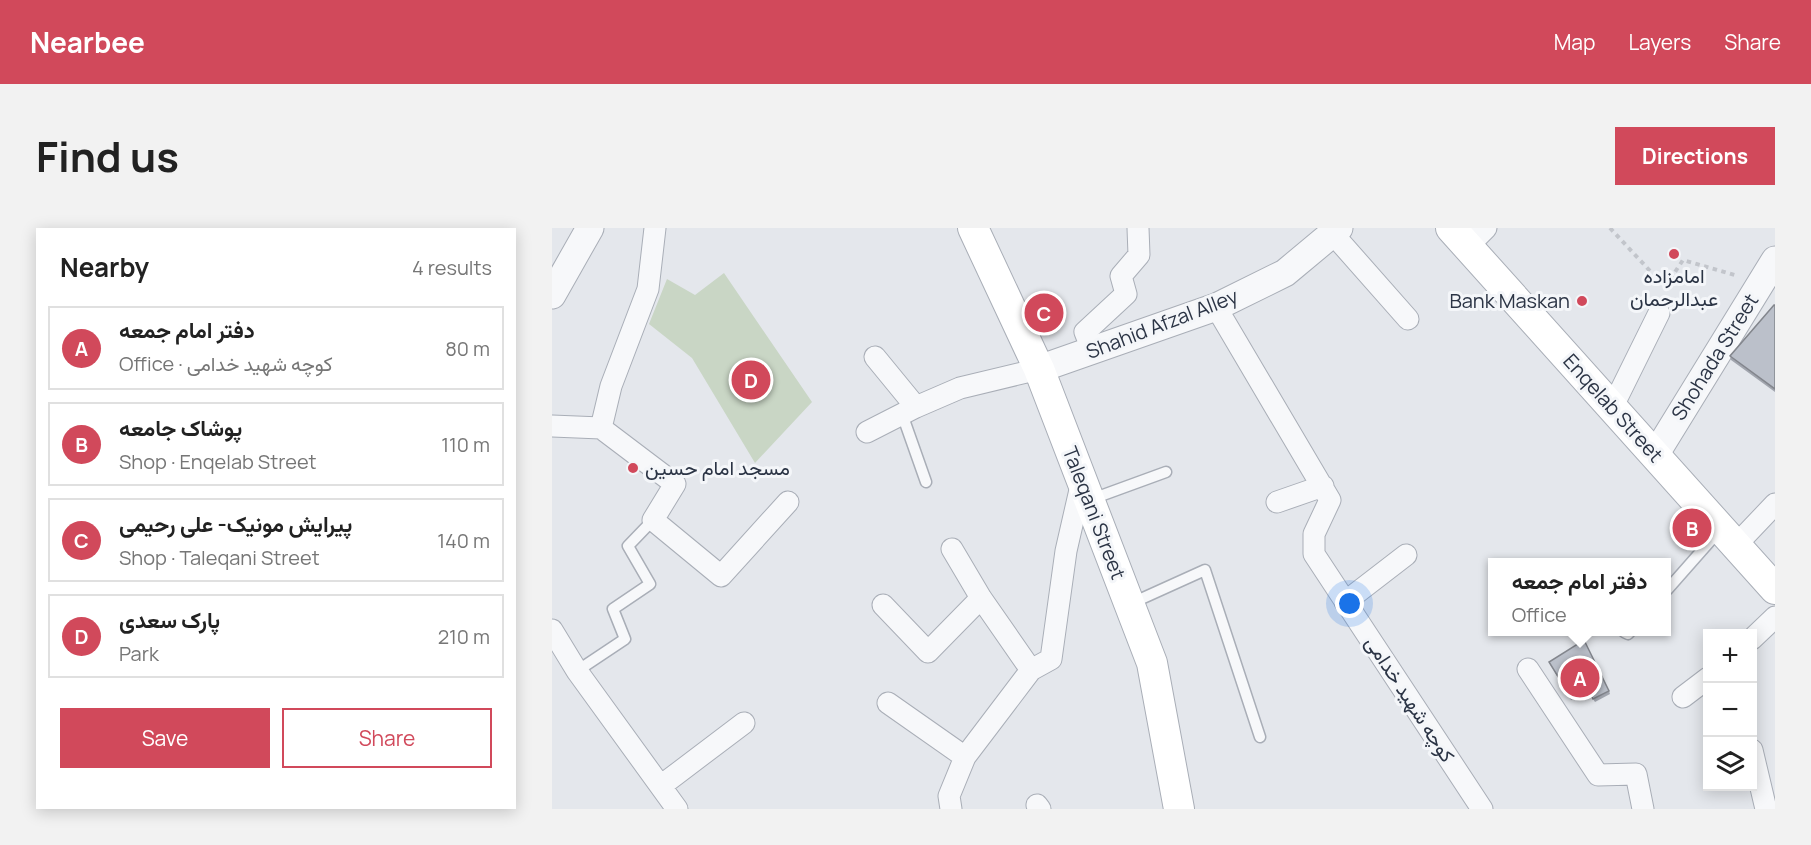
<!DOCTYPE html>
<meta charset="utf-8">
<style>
:root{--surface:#fff;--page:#f2f2f2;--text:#222;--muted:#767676;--line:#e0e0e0;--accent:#d1495b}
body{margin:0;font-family:Manrope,Vazirmatn,sans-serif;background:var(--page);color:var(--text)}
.controls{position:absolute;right:18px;bottom:18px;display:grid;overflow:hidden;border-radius:0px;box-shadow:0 3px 15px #0003}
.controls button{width:54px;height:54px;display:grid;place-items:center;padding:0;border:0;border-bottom:2px solid var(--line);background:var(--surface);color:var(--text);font:30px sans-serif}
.you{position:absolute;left:798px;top:376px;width:21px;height:21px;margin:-15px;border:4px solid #fff;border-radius:50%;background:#1a73e8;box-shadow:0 0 0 9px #1a73e833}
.badge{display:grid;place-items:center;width:39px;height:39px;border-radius:50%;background:var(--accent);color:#fff;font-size:20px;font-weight:700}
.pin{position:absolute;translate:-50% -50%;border:3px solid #fff;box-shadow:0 2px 6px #0006}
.popup{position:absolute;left:936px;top:330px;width:183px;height:78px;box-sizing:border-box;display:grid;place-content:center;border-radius:0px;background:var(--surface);filter:drop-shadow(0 2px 4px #0005);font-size:20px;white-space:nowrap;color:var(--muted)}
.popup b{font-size:22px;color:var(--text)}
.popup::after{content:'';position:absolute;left:50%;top:100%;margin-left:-12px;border:12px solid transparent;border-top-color:var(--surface)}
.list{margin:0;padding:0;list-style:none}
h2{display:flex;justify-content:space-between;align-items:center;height:78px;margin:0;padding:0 24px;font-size:26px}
h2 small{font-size:20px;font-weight:400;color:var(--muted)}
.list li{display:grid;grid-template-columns:39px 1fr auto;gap:18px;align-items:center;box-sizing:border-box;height:84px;margin:0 12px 12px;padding:0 12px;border:2px solid var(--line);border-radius:0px}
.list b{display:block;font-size:22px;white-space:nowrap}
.list p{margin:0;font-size:20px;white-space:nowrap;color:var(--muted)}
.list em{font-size:20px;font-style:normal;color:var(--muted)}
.actions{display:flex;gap:12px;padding:18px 24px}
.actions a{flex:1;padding:14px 0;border:2px solid var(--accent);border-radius:0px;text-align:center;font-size:21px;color:var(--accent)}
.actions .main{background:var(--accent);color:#fff}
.icon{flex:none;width:33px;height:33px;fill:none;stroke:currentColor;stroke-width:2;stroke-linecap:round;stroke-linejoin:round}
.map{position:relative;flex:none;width:1223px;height:581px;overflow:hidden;border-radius:0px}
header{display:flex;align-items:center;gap:36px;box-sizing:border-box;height:84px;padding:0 30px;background:var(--accent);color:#fff}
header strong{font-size:28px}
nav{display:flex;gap:33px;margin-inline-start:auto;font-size:21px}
.intro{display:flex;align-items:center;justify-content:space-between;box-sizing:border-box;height:144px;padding:0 36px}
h1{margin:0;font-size:42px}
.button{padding:15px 27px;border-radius:0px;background:var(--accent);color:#fff;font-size:21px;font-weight:700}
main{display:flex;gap:36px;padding:0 36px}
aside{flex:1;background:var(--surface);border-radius:0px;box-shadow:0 3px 15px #0003}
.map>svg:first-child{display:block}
.green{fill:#c9d6c5}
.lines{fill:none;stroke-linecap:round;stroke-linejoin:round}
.service-casing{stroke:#a9aeb7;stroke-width:13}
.minor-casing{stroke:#a9aeb7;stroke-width:23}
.tertiary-casing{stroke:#a9aeb7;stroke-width:29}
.secondary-casing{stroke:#a9aeb7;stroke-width:32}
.path{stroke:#c2c5cb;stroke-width:4;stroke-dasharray:4.5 4.5;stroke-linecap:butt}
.service{stroke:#f7f8fa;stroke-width:10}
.minor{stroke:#f7f8fa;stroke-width:21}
.tertiary{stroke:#f7f8fa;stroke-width:27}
.secondary{stroke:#fff;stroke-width:30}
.wall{fill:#a1a5ae}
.building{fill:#bbc0ca;stroke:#83868d;stroke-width:1.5}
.poi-dot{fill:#d1495b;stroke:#f4f6f9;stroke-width:2}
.labels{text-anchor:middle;stroke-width:6;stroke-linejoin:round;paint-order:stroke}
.poi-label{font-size:20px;fill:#2b3445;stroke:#f4f6f9}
.street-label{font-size:20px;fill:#2b3445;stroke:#f4f6f9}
</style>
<header>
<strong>Nearbee</strong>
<nav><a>Map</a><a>Layers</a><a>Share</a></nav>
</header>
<div class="intro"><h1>Find us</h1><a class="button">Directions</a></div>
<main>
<aside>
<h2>Nearby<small>4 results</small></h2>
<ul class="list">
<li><span class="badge">A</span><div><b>دفتر امام جمعه</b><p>Office · کوچه شهید خدامی</p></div><em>80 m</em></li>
<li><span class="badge">B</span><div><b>پوشاک جامعه</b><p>Shop · Enqelab Street</p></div><em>110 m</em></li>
<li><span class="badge">C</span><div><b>پیرایش مونیک- علی رحیمی</b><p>Shop · Taleqani Street</p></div><em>140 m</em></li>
<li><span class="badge">D</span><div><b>پارک سعدی</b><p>Park</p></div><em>210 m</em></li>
</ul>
<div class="actions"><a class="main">Save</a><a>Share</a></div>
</aside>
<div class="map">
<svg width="1223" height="581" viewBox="0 0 1223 581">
<rect width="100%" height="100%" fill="#e4e7ec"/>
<path class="green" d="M172,45L260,174L203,235L140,130L97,96L115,51L143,67Z"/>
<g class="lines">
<defs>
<path id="service" d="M350,186L374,254
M540,271L614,244
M1115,362L1167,303
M580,375L653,342L708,509
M1072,404L1076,406L1078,404
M25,443L73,411L61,381L98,356L76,318L101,292"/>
<path id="minor" d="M781,6L856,91
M916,18L934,0
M664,79L778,272L762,306V326L930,581
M540,122L533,104L574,66L569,48L587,27L586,0
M323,129L364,179L408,160L487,141
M1060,180L1107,85
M0,198L49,200L59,158L96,61L103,0
M49,200L123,256L101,292L169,348L236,274
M315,204L364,179
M725,274L771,258
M1184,317L1223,276
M400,321L429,370L479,442
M793,374L854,327
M331,377L376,424L429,370
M0,402L25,443L125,581
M1200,411L1223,389
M976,441L1046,547L1084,546L1091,581
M1131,469L1156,450
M336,475L413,529
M1200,522L1214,581
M110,557L192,495
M485,577L488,581
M399,581L397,568L413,529L479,442L499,431L514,323L530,253"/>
<path id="tertiary" d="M0,67L38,0
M487,141L664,79L733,45L787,0
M1103,227L1223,32"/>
<path id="secondary" d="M421,0L487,141L600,435L627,581
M899,0L1223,361"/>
</defs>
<use href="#service" class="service-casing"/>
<use href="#minor" class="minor-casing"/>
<use href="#tertiary" class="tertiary-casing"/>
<use href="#secondary" class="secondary-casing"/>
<path class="path" d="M1058,0L1113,59L1131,32L1186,48"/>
<use href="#service" class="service"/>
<use href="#minor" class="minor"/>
<use href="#tertiary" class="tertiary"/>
<use href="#secondary" class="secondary"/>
</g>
<path class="wall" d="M1223,77V164L1179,132L1178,128Z
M997,434L1057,463L1058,466L1043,474L1036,463L1019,472Z"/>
<path class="building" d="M1222,77H1223V161L1178,128Z
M1032,412L1057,463L1041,471L1035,459L1018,468L997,434Z"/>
<g class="poi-dot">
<circle cx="1122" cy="26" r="6"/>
<circle cx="1030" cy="73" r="6"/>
<circle cx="81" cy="240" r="6"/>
</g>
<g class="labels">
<g class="poi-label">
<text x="1122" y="55">امامزاده<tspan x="1122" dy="23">عبدالرحمان</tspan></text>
<text x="1018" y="80" text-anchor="end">Bank Maskan</text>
<text x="93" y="247" text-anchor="start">مسجد امام حسین</text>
</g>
<g class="street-label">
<text transform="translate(610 96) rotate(-21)" y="7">Shahid Afzal Alley</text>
<text transform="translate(1163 129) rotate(-58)" y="7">Shohada Street</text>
<text transform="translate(1061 180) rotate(48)" y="7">Enqelab Street</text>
<text transform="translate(542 285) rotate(69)" y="7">Taleqani Street</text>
<text transform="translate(858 471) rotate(57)" y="7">کوچه شهید خدامی</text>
</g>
</g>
</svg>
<div class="controls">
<button>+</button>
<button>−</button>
<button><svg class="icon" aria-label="layers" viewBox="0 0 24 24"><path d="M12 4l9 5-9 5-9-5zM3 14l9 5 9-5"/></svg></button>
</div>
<div class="you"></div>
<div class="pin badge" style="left:1028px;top:450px">A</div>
<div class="popup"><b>دفتر امام جمعه</b>Office</div>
<div class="pin badge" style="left:1140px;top:300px">B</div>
<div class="pin badge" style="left:492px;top:85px">C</div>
<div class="pin badge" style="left:199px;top:152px">D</div>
</div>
</main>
